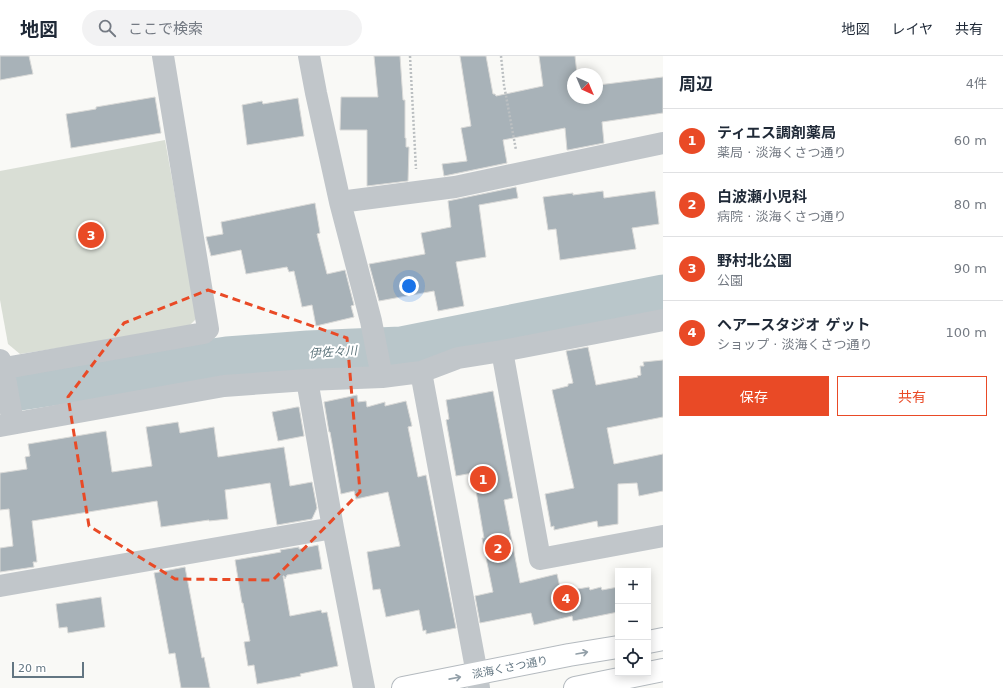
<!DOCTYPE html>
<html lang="ja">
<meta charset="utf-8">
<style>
:root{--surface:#fff;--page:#f2f2f3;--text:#1f2937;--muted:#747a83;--line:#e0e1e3;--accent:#e94a26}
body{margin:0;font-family:"DejaVu Sans","Noto Sans JP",sans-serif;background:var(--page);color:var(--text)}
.controls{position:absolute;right:12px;bottom:12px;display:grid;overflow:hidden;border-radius:0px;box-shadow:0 2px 10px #0003}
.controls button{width:36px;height:36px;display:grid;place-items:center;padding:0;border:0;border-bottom:1px solid var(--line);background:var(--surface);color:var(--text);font:20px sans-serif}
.compass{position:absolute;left:567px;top:12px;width:36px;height:36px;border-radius:50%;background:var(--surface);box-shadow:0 2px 10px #0003;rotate:136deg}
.scale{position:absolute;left:12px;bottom:10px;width:72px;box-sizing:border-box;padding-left:4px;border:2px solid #637682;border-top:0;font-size:11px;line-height:14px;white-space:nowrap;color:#637682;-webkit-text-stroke:3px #fff;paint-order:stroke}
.you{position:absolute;left:409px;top:230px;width:14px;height:14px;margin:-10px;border:3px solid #fff;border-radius:50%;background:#1a73e8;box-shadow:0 0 0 6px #1a73e833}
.badge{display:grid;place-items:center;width:26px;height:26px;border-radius:50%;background:var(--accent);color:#fff;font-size:13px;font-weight:700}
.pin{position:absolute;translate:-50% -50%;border:2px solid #fff;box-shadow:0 1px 4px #0006}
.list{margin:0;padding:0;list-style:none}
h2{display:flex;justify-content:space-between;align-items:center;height:52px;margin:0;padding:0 16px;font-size:17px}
h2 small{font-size:13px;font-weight:400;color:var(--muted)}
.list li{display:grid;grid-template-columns:26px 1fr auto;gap:12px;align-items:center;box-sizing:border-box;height:64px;padding:0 16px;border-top:1px solid var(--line)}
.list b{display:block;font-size:15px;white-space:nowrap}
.list p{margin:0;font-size:13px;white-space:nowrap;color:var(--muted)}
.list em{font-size:13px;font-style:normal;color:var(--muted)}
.actions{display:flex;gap:8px;padding:12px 16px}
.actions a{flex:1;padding:9px 0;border:1px solid var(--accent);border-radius:0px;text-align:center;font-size:14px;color:var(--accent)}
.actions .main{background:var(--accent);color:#fff}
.icon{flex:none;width:22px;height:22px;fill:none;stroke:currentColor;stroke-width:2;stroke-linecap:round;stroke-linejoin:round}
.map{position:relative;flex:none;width:663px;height:632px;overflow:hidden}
header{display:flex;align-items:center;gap:24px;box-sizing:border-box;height:56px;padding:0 20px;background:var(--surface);border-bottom:1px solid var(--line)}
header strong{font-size:19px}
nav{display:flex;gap:22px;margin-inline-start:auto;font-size:14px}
.search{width:280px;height:36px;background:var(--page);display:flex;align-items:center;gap:10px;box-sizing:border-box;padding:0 14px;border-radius:22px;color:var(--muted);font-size:15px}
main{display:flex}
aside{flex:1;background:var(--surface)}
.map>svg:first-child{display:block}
.green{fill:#d9ded5}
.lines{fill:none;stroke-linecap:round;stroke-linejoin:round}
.river{stroke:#b9c6ca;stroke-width:43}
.building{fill:#a8b2b8;stroke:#dadad8}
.secondary-casing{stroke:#b4babf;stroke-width:24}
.path{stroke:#bbbfc1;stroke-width:2.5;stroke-dasharray:2 2;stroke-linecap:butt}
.street{stroke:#c1c6ca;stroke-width:22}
.secondary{stroke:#fff;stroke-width:22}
.oneway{stroke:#929fa8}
.marked{fill:none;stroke:#e94a26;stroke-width:3;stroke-dasharray:8 5;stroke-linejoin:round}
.labels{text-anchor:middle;stroke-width:4;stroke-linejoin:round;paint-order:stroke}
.street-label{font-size:11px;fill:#637682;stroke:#fff}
.water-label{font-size:12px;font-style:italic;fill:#5e757c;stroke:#fff}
</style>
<header>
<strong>地図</strong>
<div class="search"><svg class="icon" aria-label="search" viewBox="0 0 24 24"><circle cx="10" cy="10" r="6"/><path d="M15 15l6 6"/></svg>ここで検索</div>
<nav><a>地図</a><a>レイヤ</a><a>共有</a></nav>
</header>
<main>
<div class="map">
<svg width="663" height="632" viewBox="0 0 663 632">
<rect width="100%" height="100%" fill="#f9f9f6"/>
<path class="green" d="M165,84L197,262L187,272L20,298L8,288L0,244V115Z"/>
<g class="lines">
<path class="river" d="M0,336L227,302L308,296L401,292L663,240"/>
</g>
<path class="building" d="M0,0H29L33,18L0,24Z
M374,0H400L403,44H405V82H406V91H409L408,125L367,130V74H340L341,41H378Z
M460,0H486L493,38H495L496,40L543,30L539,0H575L577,18H573V42H597V26H598V29L663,21V57L602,66L604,87L568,94H567L565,72L503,84L507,107L444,120L442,108L467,105L461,72L471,70Z
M155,41L161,77L71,92L66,58L96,53V51Z
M298,42L304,80L247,89L242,49L262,45L263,48Z
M516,131L518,142L479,149L486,201L456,206L464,250L438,255L434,235L379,245L369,208L425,198L421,177L451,171L448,145Z
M603,135L604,142L655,135L659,168L632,172L636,193L560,204L556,173L548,174L543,141L573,137V139Z
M315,147L320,177L317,178L327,218L345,214L354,249L351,250L354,261L316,270L312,249L302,251L294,215L289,216L287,211L246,218L241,194L211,200L206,181L223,178L221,166Z
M588,291L596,329L638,321L637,320L641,319L640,310H644L643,306L663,304V361L607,372L614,408L663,398V435L639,440L637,427L618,428V468L598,471L597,465L554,474V470L551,471L545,438L574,432L552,334L568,330V328L573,327L566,295Z
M493,335L513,442L504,444L520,527L557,518L561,536L589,531L590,534L601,531L602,534L618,531V556L573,565L572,560L534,569L531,557L480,567L475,540L493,536L482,482H484L473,417L456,420L446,364L449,363L446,344Z
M357,339L358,346L366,345L367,351L385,346V350L406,345L412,370L408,371L418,421L426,419L456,572L426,578V574L423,575L419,554L386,561L380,533L373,534L367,496L400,490L388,436L356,443L354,435L341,438L330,376H329L324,346Z
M297,351H299L304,380L278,385L272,356Z
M178,366L180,377L214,371L218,401L284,391L290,430L312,426L317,452L312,463L277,469L270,427L225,434L228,463L209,465V464L161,471L157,445L32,465L37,506H33L34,511L0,516V492L13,490L9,453L0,454V417L27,413L25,401L30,400L28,388L106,375L112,416L152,410L146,371Z
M318,489L322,513L287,519L285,523L284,520H283L290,560L321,554L322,557L327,556L338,610L300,618L301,620L257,628L254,609L248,610L244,586L250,585L243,547H242L235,504L281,496L280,494L299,491V493Z
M185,511L202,602L204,601L210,632H181L175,597L169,598L154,517Z
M101,541L105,571L68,577L67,571L59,572L56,548Z"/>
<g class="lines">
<defs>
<path id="secondary" d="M648,586L663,583
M403,632L569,599L618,591
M575,632L663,614"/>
</defs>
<use href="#secondary" class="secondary-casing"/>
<path class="path" d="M410,0L416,113
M501,0L504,29L516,94"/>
<path class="street" d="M309,0L316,37L340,146L371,265L382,321
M340,146L455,131L663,87
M502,295L663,264
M0,304L2,313L5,322L13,367
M0,313L204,277L208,273L163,0
M421,316L477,618L479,632
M307,324L333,472L364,632
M0,370L224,330L307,324L382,321L421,316L458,302L502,295L540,503L663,480
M0,530L333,472"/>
<use href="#secondary" class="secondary"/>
</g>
<defs><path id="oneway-shaft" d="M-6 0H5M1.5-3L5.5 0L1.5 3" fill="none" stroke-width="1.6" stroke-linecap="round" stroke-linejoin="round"/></defs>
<g class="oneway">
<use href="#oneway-shaft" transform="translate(582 597) rotate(-10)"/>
<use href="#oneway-shaft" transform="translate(455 622) rotate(-11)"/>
</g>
<path class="marked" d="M208,234L347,282L360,436L273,524L175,523L89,470L68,341L124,267Z"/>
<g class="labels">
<g class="street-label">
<text transform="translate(510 611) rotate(-11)" y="4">淡海くさつ通り</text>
</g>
<g class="water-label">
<text transform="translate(333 296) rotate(-4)" y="4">伊佐々川</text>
</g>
</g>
</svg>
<div class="controls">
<button>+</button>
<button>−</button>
<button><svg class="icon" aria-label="locate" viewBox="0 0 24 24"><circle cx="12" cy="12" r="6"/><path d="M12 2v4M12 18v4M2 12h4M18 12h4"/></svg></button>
</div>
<svg class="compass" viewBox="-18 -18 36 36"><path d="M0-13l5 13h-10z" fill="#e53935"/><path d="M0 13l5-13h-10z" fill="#747a83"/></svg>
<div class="scale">20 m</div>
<div class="you"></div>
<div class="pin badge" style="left:483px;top:423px">1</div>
<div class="pin badge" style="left:498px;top:492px">2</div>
<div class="pin badge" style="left:91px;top:179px">3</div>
<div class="pin badge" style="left:566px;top:542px">4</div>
</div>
<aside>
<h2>周辺<small>4件</small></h2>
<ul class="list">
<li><span class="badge">1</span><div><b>ティエス調剤薬局</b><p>薬局 · 淡海くさつ通り</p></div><em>60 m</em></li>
<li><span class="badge">2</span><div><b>白波瀬小児科</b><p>病院 · 淡海くさつ通り</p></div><em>80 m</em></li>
<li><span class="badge">3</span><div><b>野村北公園</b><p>公園</p></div><em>90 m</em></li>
<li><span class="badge">4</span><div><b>ヘアースタジオ ゲット</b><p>ショップ · 淡海くさつ通り</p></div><em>100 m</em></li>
</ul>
<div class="actions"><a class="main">保存</a><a>共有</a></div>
</aside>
</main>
